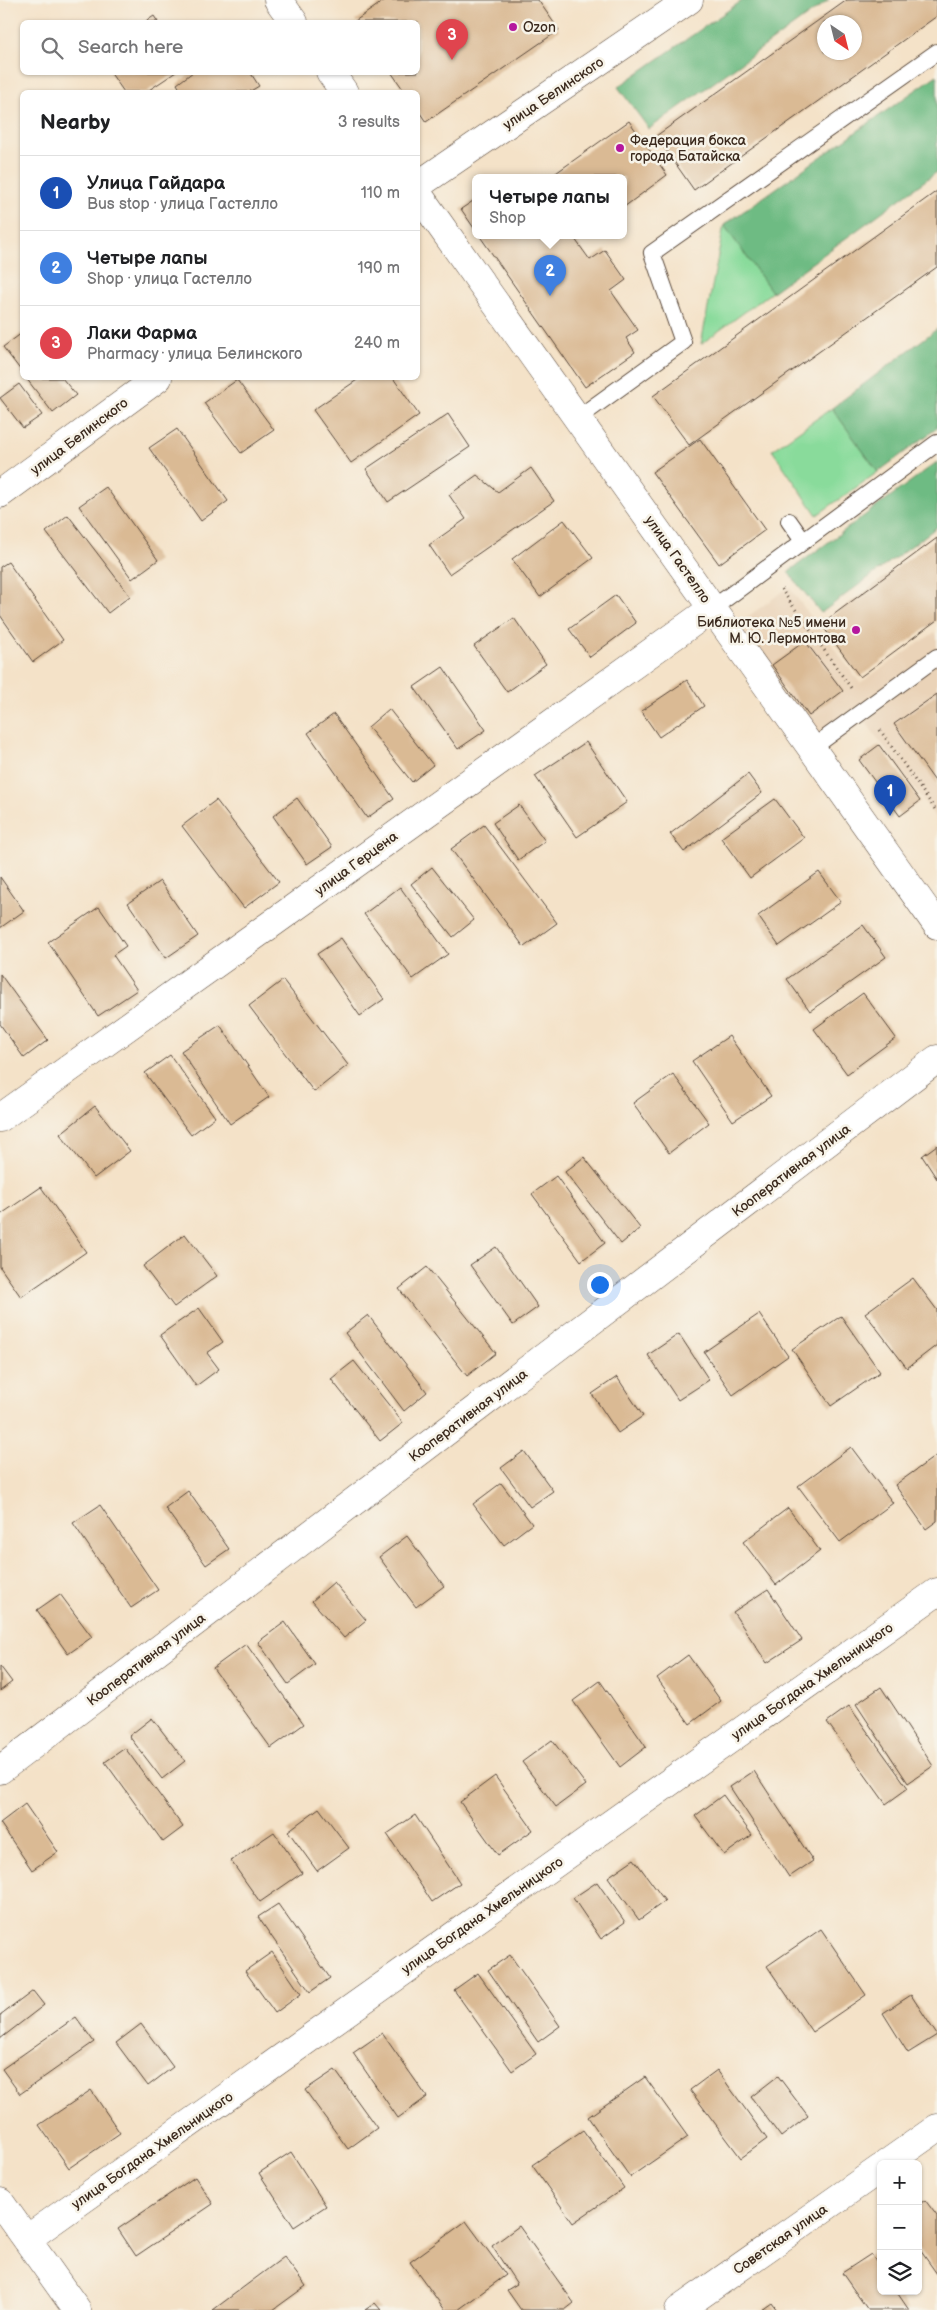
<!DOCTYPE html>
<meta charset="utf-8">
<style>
:root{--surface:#fff;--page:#f2f2f2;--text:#202124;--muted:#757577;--line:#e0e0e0;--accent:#7c3aed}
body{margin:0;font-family:"Balsamiq Sans",sans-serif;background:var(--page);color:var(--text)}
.controls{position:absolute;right:15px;bottom:15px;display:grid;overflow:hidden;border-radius:8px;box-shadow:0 1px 4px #0004}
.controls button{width:45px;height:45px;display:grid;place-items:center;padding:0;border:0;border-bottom:1px solid var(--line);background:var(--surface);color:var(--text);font:25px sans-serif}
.compass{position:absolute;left:817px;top:15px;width:45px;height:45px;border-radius:50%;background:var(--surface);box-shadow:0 1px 4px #0004;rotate:145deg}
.you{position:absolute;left:599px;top:1284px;width:18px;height:18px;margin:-12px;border:4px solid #fff;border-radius:50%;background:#1a73e8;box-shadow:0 0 0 8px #1a73e833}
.badge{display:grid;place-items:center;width:32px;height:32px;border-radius:50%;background:var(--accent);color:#fff;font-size:16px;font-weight:700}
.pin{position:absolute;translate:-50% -41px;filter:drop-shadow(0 1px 2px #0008)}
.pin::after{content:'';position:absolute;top:26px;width:18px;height:15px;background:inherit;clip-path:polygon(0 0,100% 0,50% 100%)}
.popup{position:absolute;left:472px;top:174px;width:155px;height:65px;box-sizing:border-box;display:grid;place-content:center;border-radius:8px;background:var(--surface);filter:drop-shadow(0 1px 4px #0005);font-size:16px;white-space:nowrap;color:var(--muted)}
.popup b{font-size:19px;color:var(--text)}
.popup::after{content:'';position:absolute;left:50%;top:100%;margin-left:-10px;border:10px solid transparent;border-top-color:var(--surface)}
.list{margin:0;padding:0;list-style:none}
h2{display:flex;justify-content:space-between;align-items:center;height:65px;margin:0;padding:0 20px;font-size:21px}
h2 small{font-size:16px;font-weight:400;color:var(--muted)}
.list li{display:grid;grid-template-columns:32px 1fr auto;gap:15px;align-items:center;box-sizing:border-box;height:75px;padding:0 20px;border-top:1px solid var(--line)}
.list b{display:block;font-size:19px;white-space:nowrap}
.list p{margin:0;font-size:16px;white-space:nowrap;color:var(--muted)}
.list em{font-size:16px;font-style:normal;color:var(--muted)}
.icon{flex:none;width:28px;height:28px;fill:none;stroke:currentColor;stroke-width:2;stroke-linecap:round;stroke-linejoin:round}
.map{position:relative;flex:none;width:937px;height:2310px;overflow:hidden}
.search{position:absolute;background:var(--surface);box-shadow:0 1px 4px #0004;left:20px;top:20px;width:400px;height:55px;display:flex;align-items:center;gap:12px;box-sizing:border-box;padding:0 18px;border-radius:8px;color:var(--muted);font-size:19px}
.panel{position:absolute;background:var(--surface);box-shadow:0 1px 4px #0004;left:20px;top:90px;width:400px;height:290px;border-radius:8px}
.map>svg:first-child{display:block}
.built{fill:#ead3b8}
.green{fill:#89db9b;stroke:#62825c}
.forest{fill:#6ebb83;stroke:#547250}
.building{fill:#daba94;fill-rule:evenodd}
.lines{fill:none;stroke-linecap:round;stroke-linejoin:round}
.service-casing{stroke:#574638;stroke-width:18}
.minor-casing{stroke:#574638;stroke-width:29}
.tertiary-casing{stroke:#574638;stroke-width:29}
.path{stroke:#574638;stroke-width:3;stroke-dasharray:1 4;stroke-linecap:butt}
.service{stroke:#fff;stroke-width:16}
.minor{stroke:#fff;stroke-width:28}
.tertiary{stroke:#fff;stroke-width:28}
.poi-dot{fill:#b5179e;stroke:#f7f3e8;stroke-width:2}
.labels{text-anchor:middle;stroke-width:5;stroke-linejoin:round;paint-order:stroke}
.poi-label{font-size:14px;fill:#3b2a1e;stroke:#f7f3e8;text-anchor:start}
.street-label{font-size:14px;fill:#3b2a1e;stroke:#f7f3e8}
</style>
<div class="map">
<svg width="937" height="2310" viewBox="0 0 937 2310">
<rect width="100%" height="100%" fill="#f7f3e8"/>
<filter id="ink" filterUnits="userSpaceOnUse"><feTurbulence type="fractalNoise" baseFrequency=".02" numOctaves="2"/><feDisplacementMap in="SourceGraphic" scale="10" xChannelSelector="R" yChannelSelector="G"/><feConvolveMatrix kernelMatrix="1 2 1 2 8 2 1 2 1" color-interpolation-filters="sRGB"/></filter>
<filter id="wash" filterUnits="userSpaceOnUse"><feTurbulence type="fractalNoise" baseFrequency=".0096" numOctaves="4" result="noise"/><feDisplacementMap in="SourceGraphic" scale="20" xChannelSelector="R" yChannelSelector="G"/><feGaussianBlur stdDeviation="1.12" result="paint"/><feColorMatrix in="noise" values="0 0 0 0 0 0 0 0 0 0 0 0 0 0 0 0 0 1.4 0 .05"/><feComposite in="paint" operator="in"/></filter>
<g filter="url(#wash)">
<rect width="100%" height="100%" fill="#f4e2c8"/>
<path class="built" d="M789,587L860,683L935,632L937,635V820L865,721L827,748L736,625Z"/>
<path class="green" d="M724,225L772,292L701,344Z
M832,408L878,472L817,515L772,450Z"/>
<path class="forest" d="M743,0H829L649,129L618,87Z
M937,75V172L772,292L724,225Z
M937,329V428L878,472L832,408Z
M937,462V527L821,613L788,572Z"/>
<g id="blocks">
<path class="building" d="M385,0H538L559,30L426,122L418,110V92H405L391,72H418V22H357L355,21Z
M847,0H937V16L694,190L656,136ZM824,22H854V52H824Z
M154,16L158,22H145Z
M110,72H176L146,92H124Z
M193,72H250L259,86L249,92H182L177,84Z
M629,121L667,175L624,207V177H555L553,175Z
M937,191V267L689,445L653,396Z
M476,199V231L461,209Z
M479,235H572L590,260L605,250L626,280L611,291L638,330L626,338L635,352L585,387Z
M22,333V372L3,347Z
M26,378H62L76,395L53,413Z
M360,378H393L419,415L351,463L313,410Z
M237,380L274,430L241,453L204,403Z
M19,384L42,415L23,428L0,398Z
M448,414L470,447L388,502L366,469Z
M177,429L228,501L201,521L149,448Z
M700,439L765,530L719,564L652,472Z
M531,468L554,501L449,574L429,545L466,519L449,495L477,475L498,492Z
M106,487L158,560L132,579L79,506Z
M68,515L130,596L108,613L46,532Z
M564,520L593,558L540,597L512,559Z
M937,538V620L860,677L821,624Z
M8,562L63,640L33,662L0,615V567Z
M616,595L636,623L590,657L569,629Z
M514,618L546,664L507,692L474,646Z
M805,641L843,691L809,716L772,665Z
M443,667L486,730L458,749L414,687Z
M687,680L704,706L659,737L641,711Z
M937,694V784L894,724Z
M389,709L433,765L412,782L368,727Z
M334,714L394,799L367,818L308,733Z
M586,742L627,802L577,837L535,776Z
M879,745L920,801L900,816L859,760Z
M748,774L762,793L684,852L670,834Z
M297,798L332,847L307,864L273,816Z
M775,799L804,838L750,878L721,838Z
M216,800L279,882L244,908L182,826Z
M519,805L545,841L518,860L493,823Z
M484,825L557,923L524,947L451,849Z
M432,867L474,920L453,937L411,884Z
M819,872L841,902L779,946L758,916Z
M0,877L24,911L0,928Z
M160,881L198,936L166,958L128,903Z
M400,887L448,954L413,979L364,914Z
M99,907L126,946L113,955L137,990L98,1016L48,942Z
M863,925L886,957L810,1011L787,979Z
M341,938L384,999L360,1016L317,954Z
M0,974L48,1040L24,1058L0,1024Z
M283,980L348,1065L314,1092L249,1006Z
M863,993L896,1038L847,1074L814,1029Z
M220,1025L269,1097L230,1124L181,1051Z
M729,1036L771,1096L733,1121L692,1061Z
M170,1055L215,1117L191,1135L145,1073Z
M673,1074L709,1123L669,1153L633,1103Z
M95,1106L130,1151L94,1178L60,1134Z
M937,1145V1179L922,1156Z
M584,1157L640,1228L621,1244L565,1172Z
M556,1176L605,1243L581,1261L532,1194Z
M41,1187L86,1252L21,1297L0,1267V1215Z
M185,1234L217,1276L174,1307L143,1266Z
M496,1247L538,1307L513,1325L470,1265Z
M427,1267L496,1353L467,1376L399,1289Z
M913,1278L937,1310V1345L907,1368L865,1313Z
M199,1308L223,1342L207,1353L219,1369L196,1386L160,1335Z
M759,1314L788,1356L733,1395L704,1352Z
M368,1315L427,1392L404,1411L345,1333Z
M841,1316L880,1372L831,1406L792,1349Z
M679,1334L709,1380L678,1400L648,1355Z
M354,1361L403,1423L380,1441L331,1379Z
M617,1377L643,1416L618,1433L592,1394Z
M851,1447L893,1503L840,1542L798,1486Z
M524,1451L553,1491L530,1507L501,1468Z
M937,1455V1521L926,1529L895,1485Z
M501,1483L532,1524L504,1545L473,1504Z
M188,1491L229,1549L206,1565L165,1508Z
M100,1505L158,1590L131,1608L73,1523Z
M788,1508L820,1551L776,1585L743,1542Z
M407,1536L444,1586L416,1607L379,1557Z
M334,1582L366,1620L344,1638L312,1601Z
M768,1589L802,1640L767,1663L733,1612Z
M60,1594L92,1637L68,1654L37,1610Z
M285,1622L315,1664L288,1684L258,1642Z
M246,1644L304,1724L271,1748L213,1668Z
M688,1655L721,1701L690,1724L657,1678Z
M0,1666L12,1682L0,1691Z
M600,1681L646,1747L620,1767L573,1701Z
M881,1687L933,1766L908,1783L856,1704Z
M849,1706L908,1788L886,1804L827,1722Z
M152,1718L185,1761L162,1779L129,1736Z
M552,1740L586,1785L556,1807L522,1762Z
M125,1748L183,1827L163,1842L105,1762Z
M754,1771L813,1861L789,1877L730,1787Z
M495,1776L533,1830L498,1855L460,1802Z
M723,1795L752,1835L724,1855L695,1816Z
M25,1804L58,1852L32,1870L0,1823Z
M319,1808L349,1848L317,1871L288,1831Z
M415,1815L460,1883L432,1902L387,1834Z
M274,1832L302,1873L260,1902L231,1861Z
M634,1859L665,1901L639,1920L608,1877Z
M597,1882L625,1922L601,1939L573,1898Z
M278,1904L330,1978L310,1992L258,1917Z
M821,1929L866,1995L812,2032L767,1966Z
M272,1952L301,1994L275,2013L245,1971Z
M510,1955L560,2026L538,2042L488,1970Z
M478,1973L536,2054L512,2071L454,1990Z
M33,1991L44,2005L0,2039V2016Z
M911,1995L937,2035L908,2053L883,2013Z
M76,2017L94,2042L20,2094L2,2069Z
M141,2024L173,2067L148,2086L116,2043Z
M382,2033L427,2097L398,2118L353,2053Z
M335,2070L377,2128L348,2149L305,2090Z
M717,2070L767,2139L741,2158L690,2090Z
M778,2076L808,2116L781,2137L751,2097Z
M645,2077L688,2137L630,2177L588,2117Z
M91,2090L120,2133L69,2168L39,2125Z
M583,2130L624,2188L573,2223L532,2165Z
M291,2152L326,2206L294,2227L259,2173Z
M195,2177L213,2204L136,2256L118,2229Z
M925,2200L937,2216V2274L918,2247V2205Z
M466,2221L506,2275L458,2310H445L410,2262Z
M519,2226L574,2303L565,2310H521L507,2290L517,2284L492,2246Z
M871,2254L881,2269V2291H896L909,2310H868L842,2273Z
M284,2257L306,2286L273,2310H213Z
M375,2303L381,2310H365Z
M772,2303L777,2310H762Z"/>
</g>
</g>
<g filter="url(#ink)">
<use href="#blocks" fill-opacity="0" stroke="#574638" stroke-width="1"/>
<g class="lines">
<defs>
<path id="service" d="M578,418L683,342L652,253L937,52
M789,521L803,541
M713,608L937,443
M812,748L937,657"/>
<path id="minor" d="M278,0L294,22
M330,72L344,92
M418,185L689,0
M418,194L937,925
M0,494L158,378
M0,1118L713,608
M0,1770L937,1059
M886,2164L937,2128
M27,2239L937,1592
M679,2310L881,2168"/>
<path id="tertiary" d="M0,2202L77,2310"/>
</defs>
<use href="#service" class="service-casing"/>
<use href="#minor" class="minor-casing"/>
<use href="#tertiary" class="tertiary-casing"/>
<path class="path" d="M781,589L851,688
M880,730L937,812"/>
<use href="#service" class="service"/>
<use href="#minor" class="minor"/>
<use href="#tertiary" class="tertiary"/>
</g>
</g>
<g class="poi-dot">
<circle cx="513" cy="27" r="5"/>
<circle cx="620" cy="148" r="5"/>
<circle cx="856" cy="630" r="5"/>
</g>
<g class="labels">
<g class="poi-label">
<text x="523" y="32">Ozon</text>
<text x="630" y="145">Федерация бокса<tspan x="630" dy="16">города Батайска</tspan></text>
<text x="846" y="627" text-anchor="end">Библиотека №5 имени<tspan x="846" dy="16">М. Ю. Лермонтова</tspan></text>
</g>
<g class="street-label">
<text transform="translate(553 93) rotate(-34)" y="5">улица Белинского</text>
<text transform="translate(79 436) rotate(-37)" y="5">улица Белинского</text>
<text transform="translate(678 559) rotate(55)" y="5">улица Гастелло</text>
<text transform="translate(356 863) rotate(-36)" y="5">улица Герцена</text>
<text transform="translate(791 1170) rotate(-37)" y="5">Кооперативная улица</text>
<text transform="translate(468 1415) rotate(-37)" y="5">Кооперативная улица</text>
<text transform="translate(146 1659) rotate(-37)" y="5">Кооперативная улица</text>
<text transform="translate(812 1681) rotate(-35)" y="5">улица Богдана Хмельницкого</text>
<text transform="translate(482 1915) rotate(-35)" y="5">улица Богдана Хмельницкого</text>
<text transform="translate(152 2150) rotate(-35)" y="5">улица Богдана Хмельницкого</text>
<text transform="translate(780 2239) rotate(-35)" y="5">Советская улица</text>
</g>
</g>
</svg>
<div class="controls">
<button>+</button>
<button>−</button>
<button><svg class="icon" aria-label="layers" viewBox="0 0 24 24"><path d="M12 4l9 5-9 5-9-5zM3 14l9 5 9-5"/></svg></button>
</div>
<svg class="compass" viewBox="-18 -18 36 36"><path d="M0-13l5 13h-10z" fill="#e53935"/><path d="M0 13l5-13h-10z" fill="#757577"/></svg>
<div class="you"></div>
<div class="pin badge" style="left:890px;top:816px;background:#1a4fb4">1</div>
<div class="pin badge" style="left:550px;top:296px;background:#3f7fe0">2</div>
<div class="popup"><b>Четыре лапы</b>Shop</div>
<div class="pin badge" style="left:452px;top:60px;background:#e0444e">3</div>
<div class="search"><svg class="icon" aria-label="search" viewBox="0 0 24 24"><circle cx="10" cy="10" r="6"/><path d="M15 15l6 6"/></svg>Search here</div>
<section class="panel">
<h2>Nearby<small>3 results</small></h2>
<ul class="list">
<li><span class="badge" style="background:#1a4fb4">1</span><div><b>Улица Гайдара</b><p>Bus stop · улица Гастелло</p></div><em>110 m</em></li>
<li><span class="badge" style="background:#3f7fe0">2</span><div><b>Четыре лапы</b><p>Shop · улица Гастелло</p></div><em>190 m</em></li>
<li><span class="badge" style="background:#e0444e">3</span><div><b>Лаки Фарма</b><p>Pharmacy · улица Белинского</p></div><em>240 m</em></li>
</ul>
</section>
</div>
